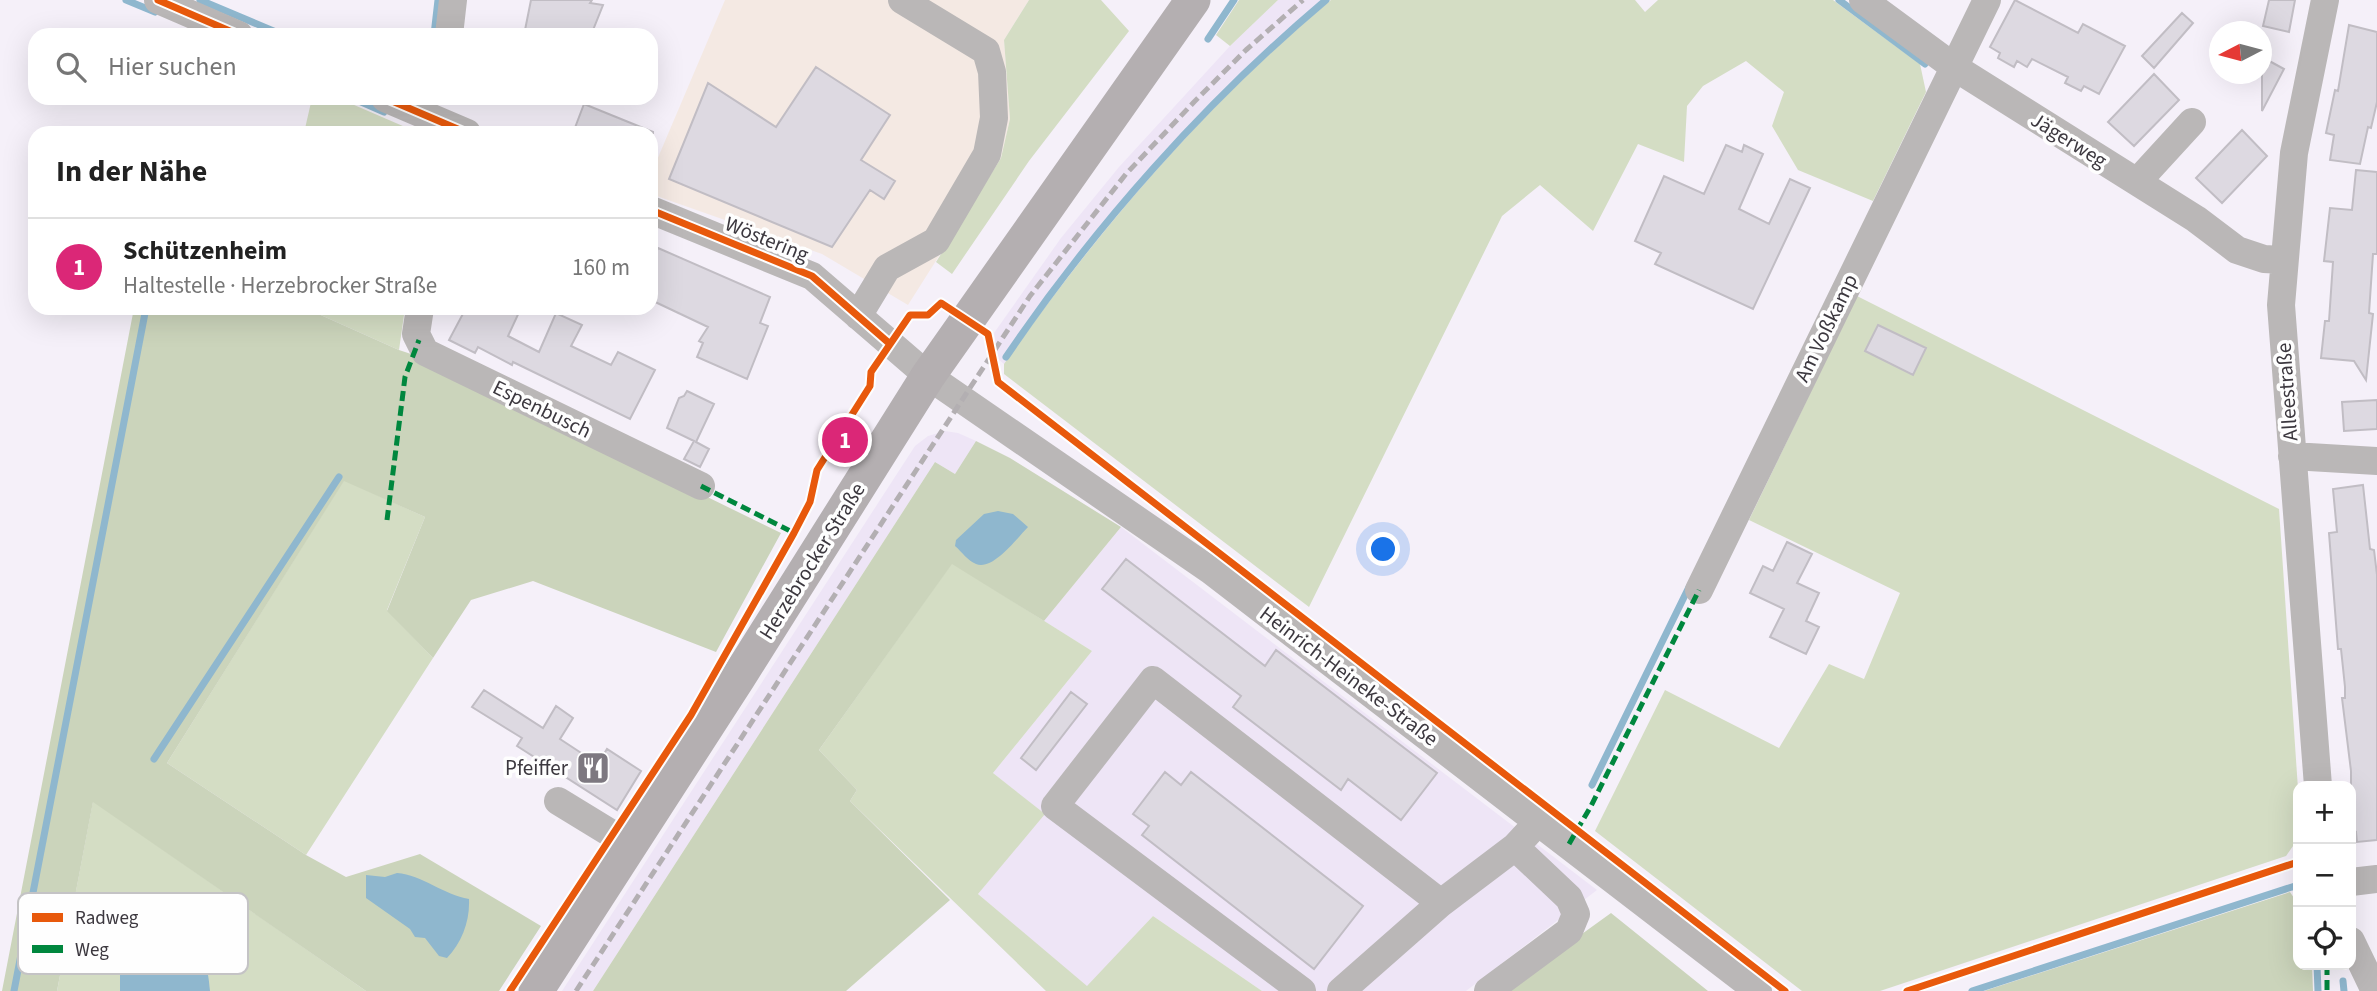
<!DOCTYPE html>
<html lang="de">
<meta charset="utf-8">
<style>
:root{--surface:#fff;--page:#f6f6f6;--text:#222;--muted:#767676;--line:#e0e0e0;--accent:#db2777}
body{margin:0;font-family:"Source Sans 3",sans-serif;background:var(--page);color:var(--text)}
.controls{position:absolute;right:21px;bottom:21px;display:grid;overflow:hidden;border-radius:14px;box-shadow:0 7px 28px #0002}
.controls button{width:63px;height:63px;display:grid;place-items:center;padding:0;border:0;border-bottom:2px solid var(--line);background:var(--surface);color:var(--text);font:35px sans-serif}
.compass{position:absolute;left:2209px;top:21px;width:63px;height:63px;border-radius:50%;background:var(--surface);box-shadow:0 7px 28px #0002;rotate:264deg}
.you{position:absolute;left:1384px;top:550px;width:24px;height:24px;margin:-18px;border:5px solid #fff;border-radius:50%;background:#1a73e8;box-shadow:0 0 0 10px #1a73e833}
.badge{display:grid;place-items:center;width:46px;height:46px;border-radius:50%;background:var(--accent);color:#fff;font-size:23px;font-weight:700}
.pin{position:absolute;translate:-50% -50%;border:4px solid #fff;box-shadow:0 2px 7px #0006}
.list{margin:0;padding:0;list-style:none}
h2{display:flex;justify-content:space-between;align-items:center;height:91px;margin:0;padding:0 28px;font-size:30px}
h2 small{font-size:23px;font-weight:400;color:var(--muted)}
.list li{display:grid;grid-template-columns:46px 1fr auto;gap:21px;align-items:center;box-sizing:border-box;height:98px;padding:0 28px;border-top:2px solid var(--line)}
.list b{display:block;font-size:26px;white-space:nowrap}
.list p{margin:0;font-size:23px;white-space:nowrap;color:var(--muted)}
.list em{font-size:23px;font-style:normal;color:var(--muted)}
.icon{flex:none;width:38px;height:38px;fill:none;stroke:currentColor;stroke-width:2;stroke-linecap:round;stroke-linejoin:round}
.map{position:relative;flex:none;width:2377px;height:991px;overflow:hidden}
.search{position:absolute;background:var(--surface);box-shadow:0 7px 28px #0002;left:28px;top:28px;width:630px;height:77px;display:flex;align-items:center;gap:18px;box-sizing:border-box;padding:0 24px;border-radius:21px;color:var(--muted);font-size:26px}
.panel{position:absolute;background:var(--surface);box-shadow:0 7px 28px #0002;left:28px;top:126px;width:630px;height:189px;border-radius:21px}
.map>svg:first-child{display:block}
.built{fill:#eee5f6}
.industrial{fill:#f4e9e3}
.green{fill:#d4ddc4}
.forest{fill:#cbd4bb}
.water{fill:#8fb7ce}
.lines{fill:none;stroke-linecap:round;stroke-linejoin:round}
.stream{stroke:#8fb7ce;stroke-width:7}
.building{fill:#ddd9e1;stroke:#c1bdc4;stroke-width:2}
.minor{stroke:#bab7b7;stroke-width:28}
.major{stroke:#b4afb1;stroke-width:35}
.rail{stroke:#b3afb2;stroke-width:5;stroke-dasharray:10 5;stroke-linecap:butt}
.quiet{stroke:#00873e;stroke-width:5;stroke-dasharray:10 5;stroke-linecap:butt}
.cycleway-casing{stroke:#fefefe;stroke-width:11}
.cycleway{stroke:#e8590c;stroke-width:7}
.labels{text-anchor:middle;stroke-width:7;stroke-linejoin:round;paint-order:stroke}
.street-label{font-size:21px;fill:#3c383f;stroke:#fefefe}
.poi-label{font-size:21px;fill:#3c383f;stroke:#fefefe;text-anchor:end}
.key{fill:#fefefe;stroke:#c4c3c5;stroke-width:2}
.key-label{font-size:19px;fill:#3c383f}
</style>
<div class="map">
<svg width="2377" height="991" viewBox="0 0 2377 991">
<rect width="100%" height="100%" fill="#f5f0f9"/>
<path class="built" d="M1278,0H1331L1283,41L1117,215L1046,304L1004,364L997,358L994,333L1061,238L1119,167L1230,46Z
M945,431L958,433L976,441L955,474L935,462L593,991H562L915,446L928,436Z
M1121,527L1597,890L1466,991H1262L1153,916L1087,987L978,894L1044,814L993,773L1092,651L1044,621Z"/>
<path class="industrial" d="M725,0H1029L1004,40L1010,119L1001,158L908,305L822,254L651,194V174Z"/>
<path class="green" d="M1029,0H1101L1129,31L1029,161L952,274L936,262L1001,158L1010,119L1004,40Z
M1239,0H1278L1230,46L1216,35Z
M1331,0H1635L1645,12L1658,0H1833L1920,64L1926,92L1873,201L1798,170L1772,126L1784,92L1746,61L1703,86L1687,106L1684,162L1638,144L1593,231L1540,185L1502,216L1309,607L1004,374V364C1098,230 1205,105 1331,0Z
M312,98H338L419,133H304Z
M1857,296L2279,509L2298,789V839L2286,856L1880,991H1802L1595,831L1665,690L1779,748L1829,664L1864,679L1900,593L1749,520Z
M305,308H405L399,350Z
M344,480L425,517L387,610L433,658L306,855L167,763Z
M952,563L1092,651L993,773L1045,814L978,894L1087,986L1153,916L1262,991H1046L850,801L857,790L819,750Z
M93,801L366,991H57Z"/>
<path class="forest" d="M134,308H305L399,350L423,358L781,533L716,652L533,581L471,600L433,658L387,611L425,517L344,481L167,763L306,855L346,877L420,854L541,926L499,991H366L93,802L57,991H2Z
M976,441L1010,458L1121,527L1044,621L952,564L819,750L857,790L850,801L950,900L846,991H593L935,462L955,474Z
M2290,892L2298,904V965H2312L2313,991H1984Z
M1611,913L1708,991H1503Z"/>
<path class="water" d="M998,511L1013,514L1028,527C1017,538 993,571 976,564C968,561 962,552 955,546L956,540L984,514Z
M397,873C422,875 444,895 469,899C470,921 462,942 447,958L439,956L425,938L415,937L410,929L366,898V875L385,877Z
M144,918L158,920L170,931L187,933C204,951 208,966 210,991H120V967L139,944L140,926Z"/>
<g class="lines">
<path class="stream" d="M126,0L155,12
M200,0L283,35
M1839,0L1925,64
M434,35L438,0
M1208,39L1234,0
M352,98L384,112
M1006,357C1094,227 1206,101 1326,0
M154,759L339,477
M1592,785L1689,587
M2317,965L2318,991
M2343,981L2344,991
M14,991L146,308
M1972,991L2295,886L2298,893"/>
</g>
<path class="building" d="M531,0H592L590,3L603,5L591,35H524Z
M2015,0L2078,33L2083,24L2125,46L2099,94L2084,86L2081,91L2065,83L2068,77L2032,59L2027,67L2017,61L2014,67L1998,58L2000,53L1990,47Z
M2269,0H2295L2289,32L2263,26Z
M2182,13L2193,23L2154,68L2142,56Z
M2349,25L2377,32V102L2371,128L2368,127L2360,164L2330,160L2334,135L2326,133L2335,90L2338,91Z
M2262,57L2284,69L2262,111Z
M816,67L890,115L861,160L895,181L884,199L870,190L832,247L669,179L708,83L776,127Z
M2154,74L2179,100L2134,146L2108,122Z
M584,104L653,132V133H573Z
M2242,130L2267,156L2222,203L2196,178Z
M1726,145L1742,152L1744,145L1763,154L1739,209L1769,224L1790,179L1810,188L1753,309L1655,264L1661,253L1635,241L1664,176L1704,194Z
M2356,170L2377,172V254H2373L2369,313L2373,314L2366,380L2354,361L2321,358L2325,321H2329L2333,262L2324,261L2330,208L2352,210Z
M658,248L770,297L760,323L768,326L747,379L697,357L703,343L699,341L708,327L651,300V264Z
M466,308H521L508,336L539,352L556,313L582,325L571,346L611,365L618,352L655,370L630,419L513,362L512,365L478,347L475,353L449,340Z
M1878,325L1926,348L1913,375L1865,351Z
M687,391L714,404L696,442L709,449L700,467L684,459L694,441L667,428L679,398L684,396Z
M2377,400V429L2344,431L2342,402Z
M2363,485L2370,549L2374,550L2377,575V840L2357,842L2356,832L2351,833V771L2342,698H2345V687L2341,649H2338L2329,533L2337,532L2333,489Z
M1787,542L1812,554L1797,583L1819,593L1806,621L1819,627L1806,654L1770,637L1784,609L1750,593L1763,566L1773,571Z
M1126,559L1265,666L1276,650L1437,773L1401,820L1348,779L1341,790L1233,707L1241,696L1102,589Z
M484,690L543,728L556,706L573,718L560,739L598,764L607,749L641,771L617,810L517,746L522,738L472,707Z
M1071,692L1087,704L1036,770L1021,758Z
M1165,772L1181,785L1191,772L1363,906L1314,969L1142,835L1149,826L1133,814Z"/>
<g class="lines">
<path class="minor" d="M158,0L239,35
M1863,0L1954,67L2196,219L2237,250L2264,259L2283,260
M449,35L453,0
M385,98L467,133
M2137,182L2192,122
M651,210L812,276L928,376L1210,570L1758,991
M420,308L416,334L425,352L701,486
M858,316L887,268L936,241L987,154L994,118L992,72L986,51L902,0
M2292,456L2377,461
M1699,590L1987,0
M2318,786L2281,305L2294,153L2325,0
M558,801L612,834
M2351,882L2377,879
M2351,941L2375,991
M1302,991L1055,806L1153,680L1441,903
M1341,991L1441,903L1515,847
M1488,991L1569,931L1576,914L1569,898L1515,847L1539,821"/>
<path class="major" d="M536,991L738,678L928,376L1193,0"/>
<path class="rail" d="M576,991L1030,296L1126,174L1194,102L1246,50L1303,0"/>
<path class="quiet" d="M701,486L794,533
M387,520L405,377L419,340
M1569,844L1591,806L1699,590
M2327,965V991"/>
<defs>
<path id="cycleway" d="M158,0L239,35
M385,98L467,133
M651,210L812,276L890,344
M510,991L691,715L794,533L810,502L817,470L870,386L871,372L910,315H928L941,303L988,334L998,382L1785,991
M1907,991L2298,862"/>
</defs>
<use href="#cycleway" class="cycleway-casing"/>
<use href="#cycleway" class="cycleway"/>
</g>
<defs>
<symbol id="restaurant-square" viewBox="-11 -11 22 22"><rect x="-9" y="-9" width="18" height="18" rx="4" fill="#7d7880" stroke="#fefefe"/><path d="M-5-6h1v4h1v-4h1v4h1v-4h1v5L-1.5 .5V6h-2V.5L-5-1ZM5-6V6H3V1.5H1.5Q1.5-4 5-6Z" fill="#fff"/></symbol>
</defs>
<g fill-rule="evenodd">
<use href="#restaurant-square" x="574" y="749" width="38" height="38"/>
</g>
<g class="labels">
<g class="street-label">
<text transform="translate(2069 140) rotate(32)" y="7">Jägerweg</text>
<text transform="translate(767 239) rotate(22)" y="7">Wöstering</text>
<text transform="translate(1826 328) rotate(-64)" y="7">Am Voßkamp</text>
<text transform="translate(2287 392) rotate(-94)" y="7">Alleestraße</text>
<text transform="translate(542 409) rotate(26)" y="7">Espenbusch</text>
<text transform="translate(812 561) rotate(-58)" y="7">Herzebrocker Straße</text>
<text transform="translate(1349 676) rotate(37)" y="7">Heinrich-Heineke-Straße</text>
</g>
<g class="poi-label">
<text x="568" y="775">Pfeiffer</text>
</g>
</g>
<rect x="18" y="893" width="230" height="81" rx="10" class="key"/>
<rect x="32" y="913" width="31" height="9" fill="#e8590c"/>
<rect x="32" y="945" width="31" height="8" fill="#00873e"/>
<g class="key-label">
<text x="75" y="924">Radweg</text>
<text x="75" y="956">Weg</text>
</g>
</svg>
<div class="controls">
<button>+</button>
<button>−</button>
<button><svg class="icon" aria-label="locate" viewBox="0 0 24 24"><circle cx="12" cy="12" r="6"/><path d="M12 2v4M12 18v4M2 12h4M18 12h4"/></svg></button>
</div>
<svg class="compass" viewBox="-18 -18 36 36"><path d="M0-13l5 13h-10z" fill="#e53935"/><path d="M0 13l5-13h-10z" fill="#767676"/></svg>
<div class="you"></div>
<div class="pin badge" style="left:845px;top:440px">1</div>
<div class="search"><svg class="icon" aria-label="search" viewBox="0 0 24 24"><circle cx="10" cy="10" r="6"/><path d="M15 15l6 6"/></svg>Hier suchen</div>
<section class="panel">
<h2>In der Nähe<small></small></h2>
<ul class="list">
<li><span class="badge">1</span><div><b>Schützenheim</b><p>Haltestelle · Herzebrocker Straße</p></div><em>160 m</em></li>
</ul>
</section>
</div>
